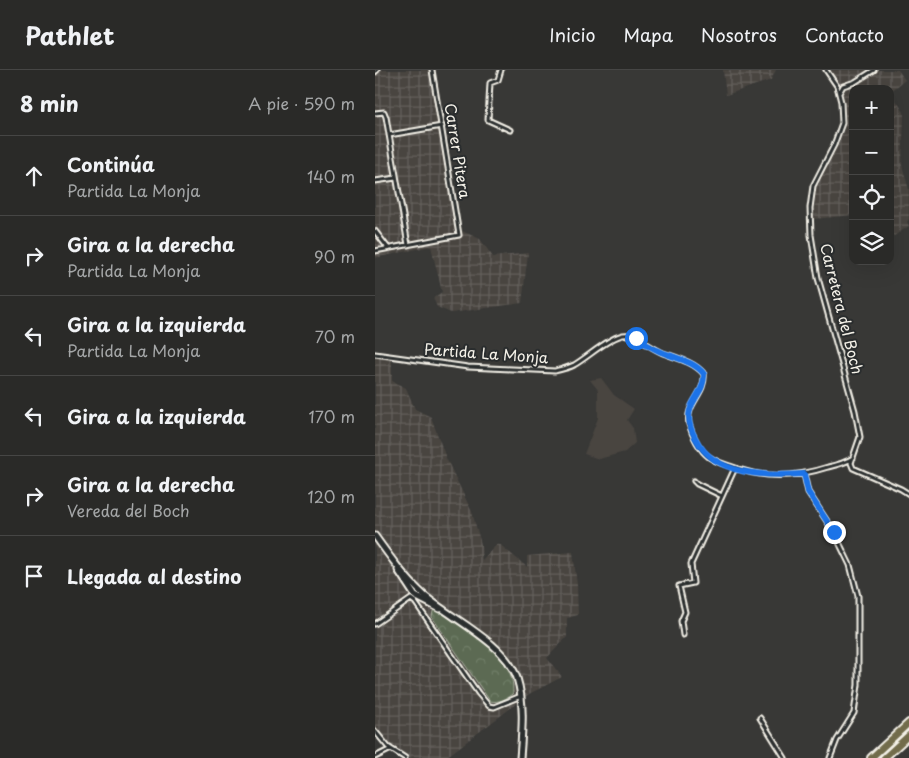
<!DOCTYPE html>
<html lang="es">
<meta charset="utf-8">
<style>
:root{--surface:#2a2a28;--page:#363634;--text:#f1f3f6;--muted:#a5a7a8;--line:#464645}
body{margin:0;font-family:"Playpen Sans",sans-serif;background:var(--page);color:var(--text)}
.controls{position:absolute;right:15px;top:15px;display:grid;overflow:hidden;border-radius:10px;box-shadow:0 5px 20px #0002}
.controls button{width:45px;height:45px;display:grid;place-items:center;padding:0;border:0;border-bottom:1px solid var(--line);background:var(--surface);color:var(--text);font:25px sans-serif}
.stop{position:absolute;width:15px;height:15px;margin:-11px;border:4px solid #1a73e8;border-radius:50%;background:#fff}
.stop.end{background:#1a73e8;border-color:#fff;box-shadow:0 1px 5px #0008}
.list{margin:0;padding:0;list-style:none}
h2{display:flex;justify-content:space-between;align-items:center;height:65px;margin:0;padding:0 20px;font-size:21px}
h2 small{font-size:16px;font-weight:400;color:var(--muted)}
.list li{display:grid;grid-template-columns:32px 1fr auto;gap:15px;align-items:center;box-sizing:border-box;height:80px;padding:0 20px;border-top:1px solid var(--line)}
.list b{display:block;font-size:19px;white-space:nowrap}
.list p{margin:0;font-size:16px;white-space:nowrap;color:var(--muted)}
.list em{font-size:16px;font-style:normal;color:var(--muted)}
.icon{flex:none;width:28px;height:28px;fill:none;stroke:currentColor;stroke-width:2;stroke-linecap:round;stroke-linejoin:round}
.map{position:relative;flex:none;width:534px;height:688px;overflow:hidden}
header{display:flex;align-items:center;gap:30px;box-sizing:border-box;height:70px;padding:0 25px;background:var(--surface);border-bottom:1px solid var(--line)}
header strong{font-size:24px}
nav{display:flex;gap:28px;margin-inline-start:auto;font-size:18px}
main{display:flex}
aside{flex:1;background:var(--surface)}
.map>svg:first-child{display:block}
.built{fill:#494540}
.industrial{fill:url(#industrial-grid)}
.park{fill:url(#park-crowns);stroke:#a8ae9d}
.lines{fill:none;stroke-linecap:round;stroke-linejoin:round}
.street-casing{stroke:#f4f1e8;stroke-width:7}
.secondary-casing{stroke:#f4f1e8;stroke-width:9}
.highway-casing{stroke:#f4f1e8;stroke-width:10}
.street{stroke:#2a2d2e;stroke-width:3}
.secondary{stroke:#2a2d2e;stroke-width:5}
.highway{stroke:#726c4b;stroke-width:6}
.route{stroke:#1a73e8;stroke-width:6}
.labels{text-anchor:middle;stroke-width:4;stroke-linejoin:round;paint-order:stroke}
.street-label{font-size:15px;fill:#f4f1e8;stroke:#2a2d2e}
</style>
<header>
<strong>Pathlet</strong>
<nav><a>Inicio</a><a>Mapa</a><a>Nosotros</a><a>Contacto</a></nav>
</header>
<main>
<aside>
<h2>8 min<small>A pie · 590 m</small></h2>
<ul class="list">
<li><svg class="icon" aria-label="ahead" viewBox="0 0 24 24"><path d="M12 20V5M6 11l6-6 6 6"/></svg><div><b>Continúa</b><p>Partida La Monja</p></div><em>140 m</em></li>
<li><svg class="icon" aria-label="right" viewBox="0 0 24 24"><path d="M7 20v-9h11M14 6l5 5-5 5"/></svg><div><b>Gira a la derecha</b><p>Partida La Monja</p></div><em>90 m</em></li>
<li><svg class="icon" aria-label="left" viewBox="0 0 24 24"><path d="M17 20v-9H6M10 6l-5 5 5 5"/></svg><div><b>Gira a la izquierda</b><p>Partida La Monja</p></div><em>70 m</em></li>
<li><svg class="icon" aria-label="left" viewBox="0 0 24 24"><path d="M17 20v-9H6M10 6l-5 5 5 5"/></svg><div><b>Gira a la izquierda</b></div><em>170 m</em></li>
<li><svg class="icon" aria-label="right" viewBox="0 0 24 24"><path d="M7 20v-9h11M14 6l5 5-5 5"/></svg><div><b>Gira a la derecha</b><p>Vereda del Boch</p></div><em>120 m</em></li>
<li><svg class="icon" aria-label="arrive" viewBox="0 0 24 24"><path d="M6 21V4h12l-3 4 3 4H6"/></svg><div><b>Llegada al destino</b></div></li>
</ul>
</aside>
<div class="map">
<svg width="534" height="688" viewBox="0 0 534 688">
<defs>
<pattern id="industrial-grid" width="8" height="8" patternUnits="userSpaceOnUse" patternTransform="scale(1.25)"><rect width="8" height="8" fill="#494540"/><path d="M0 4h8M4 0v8" fill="none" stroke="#64605c"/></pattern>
<pattern id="park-crowns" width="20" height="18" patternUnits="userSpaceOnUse" patternTransform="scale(1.25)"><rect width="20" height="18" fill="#5b6a52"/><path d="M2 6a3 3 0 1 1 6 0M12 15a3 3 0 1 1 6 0" fill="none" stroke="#73806b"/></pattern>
</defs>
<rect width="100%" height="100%" fill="#383836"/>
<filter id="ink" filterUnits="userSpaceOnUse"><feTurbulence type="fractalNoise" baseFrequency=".02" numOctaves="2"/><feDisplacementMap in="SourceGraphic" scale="10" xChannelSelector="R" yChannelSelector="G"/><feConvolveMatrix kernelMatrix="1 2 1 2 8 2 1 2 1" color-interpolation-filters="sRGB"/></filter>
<g filter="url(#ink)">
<path class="built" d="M226,308L239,325L259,339L252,350L258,358L260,373L250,382L224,389L209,384L223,348V320L215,310Z"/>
<path class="industrial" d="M0,0H60L87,161L105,169L118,187L153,183L147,233L76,243L62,237L58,228L67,222L56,176L0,188Z
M348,0H401L396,10L351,25Z
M453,0H523L530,10L515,22V19H478V145L439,149L440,119L469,60L470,50L469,38L464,16Z
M515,22L529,42L527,95L534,120V149L532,152L534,156L519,166L515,162Z
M0,287L17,290V311L31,318L40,339L56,347L71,388L97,442L106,474L107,490L123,473L152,497V486L198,482L202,515L203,545L192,548V567L172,588L187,607L154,624L70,688H26L10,677L0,664Z"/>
<path class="park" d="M61,540C78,548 123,580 132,597C137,606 138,613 138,623C132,629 123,633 115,631L57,547L58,541Z"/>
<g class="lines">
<defs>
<path id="street" d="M126,0L123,10L115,13L113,50L135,60
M451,0L462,16L466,32L467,53L459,75L438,116L435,138L436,165L443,208L480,341L485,367L476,393L478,398L526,419L534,424
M0,2L2,0
M464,23L468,16L480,12L499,0
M0,43L9,42L11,47L33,175
M14,65L67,56
M0,111L21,108
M0,161L13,178
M0,181L84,165L57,0
M0,284L93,297L180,301C187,299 193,298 199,295C212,288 240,262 253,265C265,268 276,278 288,283C302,288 319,292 329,304C331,324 310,334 314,354C317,365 325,381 334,387C340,391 348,394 355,396C388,409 419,408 453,397C462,395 470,393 478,388
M429,404L433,422L459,462L475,495L483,526V615L479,643L462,670L455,688
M319,411L322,414L347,426
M36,529L40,532L103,623L114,636L119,637L146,626
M0,554L36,529
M308,565L306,551L310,542L304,516L318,513L316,494L360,398
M385,648L410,688
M0,661L13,677L30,688
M0,687L16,679"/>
<path id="secondary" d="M0,466C15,487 30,508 49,525C77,549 130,573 142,608C150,634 147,662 145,688
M23,500L40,526L65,539"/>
<path id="highway" d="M496,688L534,653
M509,688L534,665"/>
</defs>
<use href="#street" class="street-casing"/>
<use href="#secondary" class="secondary-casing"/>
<use href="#highway" class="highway-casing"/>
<use href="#street" class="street"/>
<use href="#secondary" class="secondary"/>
<use href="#highway" class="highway"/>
</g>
</g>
<g class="lines" filter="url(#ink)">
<path class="route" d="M261,268C268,272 275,277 282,280C298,288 318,290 329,304C330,322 314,330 314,347C314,355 317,362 321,369C340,407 393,406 429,404L433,422L459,462"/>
</g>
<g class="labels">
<g class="street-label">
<text transform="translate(82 81) rotate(81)" y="5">Carrer Pitera</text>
<text transform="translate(466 239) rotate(76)" y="5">Carretera del Boch</text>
<text transform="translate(111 284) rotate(4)" y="5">Partida La Monja</text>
</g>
</g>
</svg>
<div class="controls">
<button>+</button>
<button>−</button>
<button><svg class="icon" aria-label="locate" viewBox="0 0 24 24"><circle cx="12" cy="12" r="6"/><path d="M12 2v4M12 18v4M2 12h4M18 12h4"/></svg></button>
<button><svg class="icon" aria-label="layers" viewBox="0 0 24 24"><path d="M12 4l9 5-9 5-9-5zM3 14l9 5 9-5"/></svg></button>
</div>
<div class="stop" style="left:261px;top:268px"></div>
<div class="stop end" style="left:459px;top:462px"></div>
</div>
</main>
